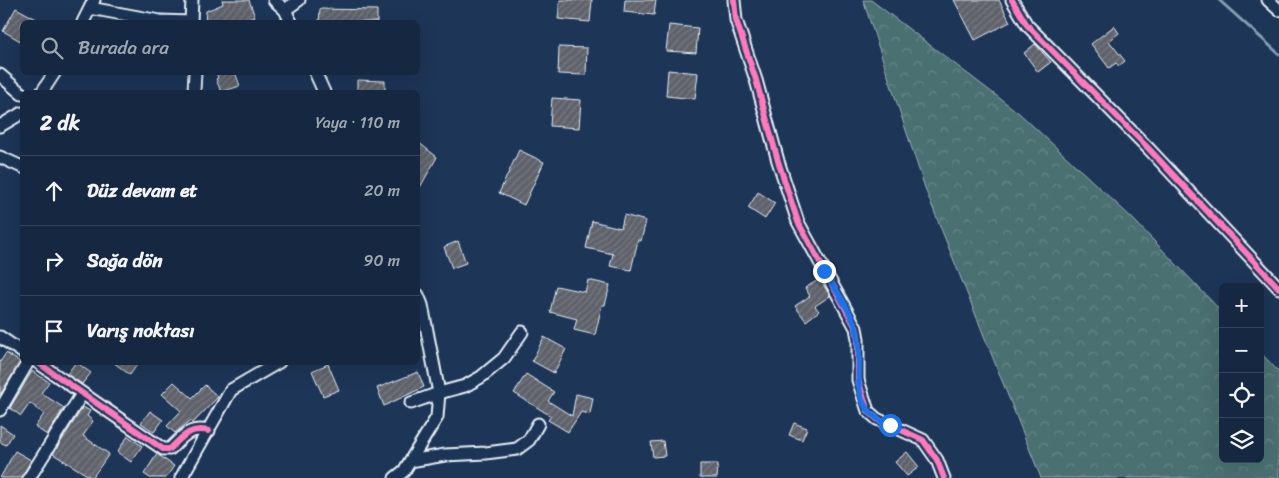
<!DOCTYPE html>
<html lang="tr">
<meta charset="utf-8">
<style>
:root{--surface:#162841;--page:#1f3048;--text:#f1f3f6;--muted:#9ea6b1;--line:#35445a}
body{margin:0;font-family:Sriracha,sans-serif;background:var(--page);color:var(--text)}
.controls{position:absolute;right:15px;bottom:15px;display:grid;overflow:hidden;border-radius:8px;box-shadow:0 5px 20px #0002}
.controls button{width:45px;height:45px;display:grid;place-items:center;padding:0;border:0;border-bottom:1px solid var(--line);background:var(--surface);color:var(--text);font:25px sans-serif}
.stop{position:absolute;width:15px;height:15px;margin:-11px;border:4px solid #1a73e8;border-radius:50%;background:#fff}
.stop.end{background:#1a73e8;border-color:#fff;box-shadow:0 1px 5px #0008}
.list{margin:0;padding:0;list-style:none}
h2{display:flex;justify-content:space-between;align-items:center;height:65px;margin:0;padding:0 20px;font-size:21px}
h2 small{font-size:16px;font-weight:400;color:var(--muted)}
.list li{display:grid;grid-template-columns:32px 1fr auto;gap:15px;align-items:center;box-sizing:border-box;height:70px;padding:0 20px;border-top:1px solid var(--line)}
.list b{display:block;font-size:19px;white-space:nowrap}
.list em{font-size:16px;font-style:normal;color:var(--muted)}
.icon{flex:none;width:28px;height:28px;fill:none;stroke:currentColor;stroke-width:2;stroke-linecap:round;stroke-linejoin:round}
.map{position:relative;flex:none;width:1279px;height:478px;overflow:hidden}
.search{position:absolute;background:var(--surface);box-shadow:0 5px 20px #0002;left:20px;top:20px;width:400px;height:55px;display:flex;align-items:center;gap:12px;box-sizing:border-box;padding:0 18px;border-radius:8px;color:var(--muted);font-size:19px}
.panel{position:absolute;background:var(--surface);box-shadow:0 5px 20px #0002;left:20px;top:90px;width:400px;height:275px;border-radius:8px}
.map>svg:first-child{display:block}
.forest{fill:url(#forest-crowns);stroke:#9ab0b4}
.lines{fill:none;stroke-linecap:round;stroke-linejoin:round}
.stream{stroke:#84a0b6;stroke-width:3}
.building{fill:url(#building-hatch);stroke:#e8f1f8}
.minor-casing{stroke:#e8f1f8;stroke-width:15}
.minor{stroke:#1d3557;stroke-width:11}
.cycleway-casing{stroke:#1d3557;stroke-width:9}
.cycleway{stroke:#fd7abc;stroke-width:6}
.route{stroke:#1a73e8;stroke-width:6}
</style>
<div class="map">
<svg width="1279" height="478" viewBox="0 0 1279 478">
<defs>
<pattern id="forest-crowns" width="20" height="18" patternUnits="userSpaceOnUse" patternTransform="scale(1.25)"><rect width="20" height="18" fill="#4c7071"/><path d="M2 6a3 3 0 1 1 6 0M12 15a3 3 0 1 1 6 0" fill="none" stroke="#668586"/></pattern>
<pattern id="building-hatch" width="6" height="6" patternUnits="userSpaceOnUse" patternTransform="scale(1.25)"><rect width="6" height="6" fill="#5f626a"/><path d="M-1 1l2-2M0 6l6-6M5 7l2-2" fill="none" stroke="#767980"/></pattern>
</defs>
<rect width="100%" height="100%" fill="#1d3557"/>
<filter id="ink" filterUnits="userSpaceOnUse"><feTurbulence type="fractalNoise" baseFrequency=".02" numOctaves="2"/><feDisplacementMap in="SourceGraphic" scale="10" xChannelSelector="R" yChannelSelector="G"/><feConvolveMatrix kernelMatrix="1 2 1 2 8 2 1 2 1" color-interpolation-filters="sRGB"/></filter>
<g filter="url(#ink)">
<path class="forest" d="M863,0H871L1019,113L1132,218L1223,313V459H1260V352L1279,372V478H1041L926,191Z"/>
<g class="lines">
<path class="stream" d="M1219,0L1279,54"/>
</g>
<path class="building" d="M222,0H249L255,17L239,22H205L206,11L223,4Z
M560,0H592L590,22L558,19Z
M625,0H656L654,15L624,12Z
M954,0H999L1010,22L975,40Z
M16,8L42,22H22V42L3,31Z
M320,9L377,10V22H319Z
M669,25L698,28L696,53L666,51Z
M1114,26L1119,33L1109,41L1125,61L1119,66L1116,63L1109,68L1091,44Z
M1035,44L1051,62L1038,72L1024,53Z
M559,47L587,48L586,75L558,74Z
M668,70L698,73L695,99L666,96Z
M216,72H235L240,86L221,92L216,79L218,78Z
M357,80L385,81V92H357Z
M552,98L581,100L579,128L550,126Z
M418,142L437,157L418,191Z
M519,150L544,162L524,205L499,193Z
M758,192L775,203L765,219L748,208Z
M624,215L646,221L641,241L638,240L631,270L610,266L613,254L586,248L592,221L621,228Z
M458,241L466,263L452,268L444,247Z
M820,279L830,296L815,306L819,311L806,321L795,306L810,296L805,288Z
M588,280L610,285L605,305H602L595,335L574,330L577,319L550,312L556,286L585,292Z
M544,337L566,349L554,373L532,361Z
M6,353L20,362L0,395V362Z
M76,362L91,373L82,384L67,374Z
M113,362H139L130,375Z
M328,364L339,390L323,396L312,371Z
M32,371L49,382L41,393L64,408L47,435L35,427L44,414L30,403L21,416L10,408Z
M418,372L424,387L384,406L377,388Z
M526,374L554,392L548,401L572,416L576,394L593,398L590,414L581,412L568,432L548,420L551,416L514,393Z
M174,382L192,398L205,385L218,397L193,423L190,421L175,433L167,426L181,411L162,394Z
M83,407L90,411L87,416L93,421L83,436L109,454L92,478L53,454Z
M150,411L163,420L154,432L141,423Z
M794,423L807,428L802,440L789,435Z
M0,425L13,434L6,445L0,442Z
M128,436L142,446L131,462L117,452Z
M663,441L665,456L653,457L651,442Z
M15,451L31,460L22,478H0Z
M907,452L919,467L907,476L895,462Z
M157,454L174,466L166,478H150L144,474Z
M700,464H718L717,478H700Z"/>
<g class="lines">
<defs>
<path id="minor" d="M274,0L285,10L291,22
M734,0L736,20L756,80L778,161L798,222L856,328L858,339V380L868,411L877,419L923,440L937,460L944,478
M1012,0L1027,25L1149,149L1279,288
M1268,0L1279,10
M90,8L160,21L191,22
M285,10L299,0
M83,22L94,0
M191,22L192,0
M315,72L324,92
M0,75L22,94
M42,92L55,72
M194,92L195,72
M0,126L22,113
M0,157L22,167
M0,337L22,352
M37,362L163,449H170C183,436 189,427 209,431
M411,403L439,393L465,386L481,377L504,358L522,332
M0,410L28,362
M410,461L445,455L486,453L517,449L529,440L538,424
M29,478L82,394
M181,478L231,390L279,362
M395,478L404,471L437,417L439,393L422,305L418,295"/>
</defs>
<use href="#minor" class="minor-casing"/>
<use href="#minor" class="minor"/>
<defs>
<path id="cycleway" d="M734,0L736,20L756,80L778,161L798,222L856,328L858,339V380L868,411L877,419L923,440L937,460L944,478
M1012,0L1027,25L1149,149L1279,288
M37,362L163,449H170C183,436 189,427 209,431"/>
</defs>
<use href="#cycleway" class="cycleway-casing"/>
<use href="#cycleway" class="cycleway"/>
</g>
</g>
<g class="lines" filter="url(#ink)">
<path class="route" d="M824,271C834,289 850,308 856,328C867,365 841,405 890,425"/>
</g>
</svg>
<div class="controls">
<button>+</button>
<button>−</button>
<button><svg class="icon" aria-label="locate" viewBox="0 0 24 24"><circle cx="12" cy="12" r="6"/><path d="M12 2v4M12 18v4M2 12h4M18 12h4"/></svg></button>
<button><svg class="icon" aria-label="layers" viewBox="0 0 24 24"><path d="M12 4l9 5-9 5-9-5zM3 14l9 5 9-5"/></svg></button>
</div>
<div class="stop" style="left:890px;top:425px"></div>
<div class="stop end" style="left:824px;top:271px"></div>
<div class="search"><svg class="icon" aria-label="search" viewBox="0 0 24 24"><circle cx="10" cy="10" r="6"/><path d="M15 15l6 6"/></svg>Burada ara</div>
<section class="panel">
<h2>2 dk<small>Yaya · 110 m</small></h2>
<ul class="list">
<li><svg class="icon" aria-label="ahead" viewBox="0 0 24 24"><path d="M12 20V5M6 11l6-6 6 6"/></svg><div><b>Düz devam et</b></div><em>20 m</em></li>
<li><svg class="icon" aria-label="right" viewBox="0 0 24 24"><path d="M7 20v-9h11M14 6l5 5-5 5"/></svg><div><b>Sağa dön</b></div><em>90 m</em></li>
<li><svg class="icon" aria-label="arrive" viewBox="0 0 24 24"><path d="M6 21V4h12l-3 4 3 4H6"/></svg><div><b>Varış noktası</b></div></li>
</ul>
</section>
</div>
